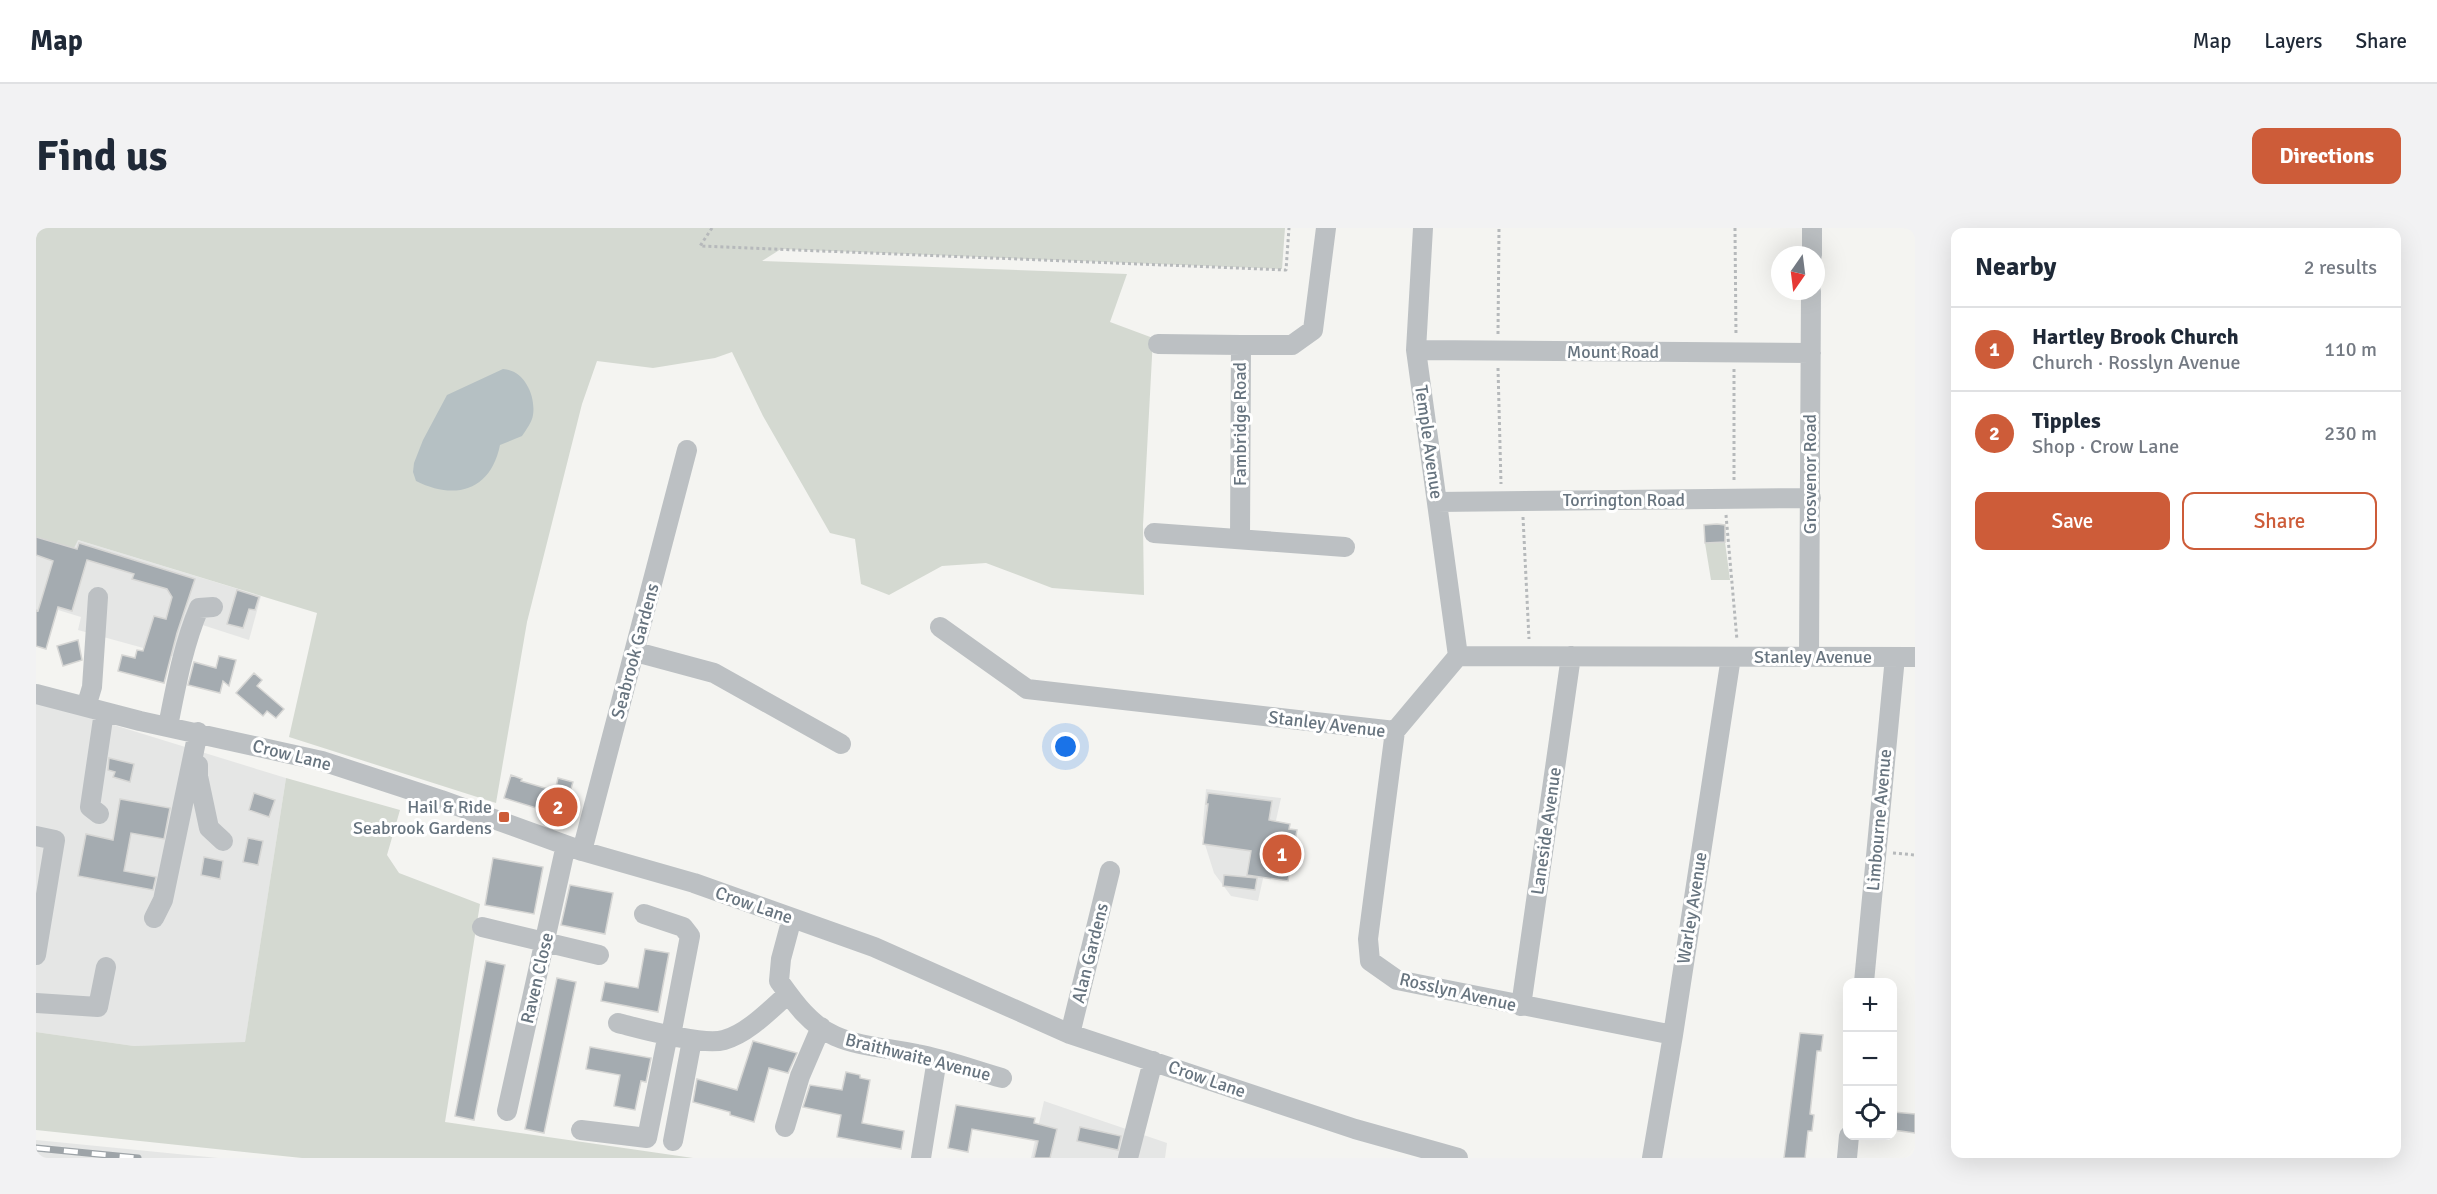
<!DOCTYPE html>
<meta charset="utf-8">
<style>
:root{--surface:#fff;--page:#f2f2f3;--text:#1f2937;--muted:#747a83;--line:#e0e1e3;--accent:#cd5c39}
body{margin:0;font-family:Signika,sans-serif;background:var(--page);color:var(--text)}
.controls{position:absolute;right:18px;bottom:18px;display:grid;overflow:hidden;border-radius:12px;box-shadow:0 6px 24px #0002}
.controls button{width:54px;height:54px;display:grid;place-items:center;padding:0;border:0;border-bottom:2px solid var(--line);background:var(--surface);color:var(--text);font:30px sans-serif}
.compass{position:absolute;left:1735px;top:18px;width:54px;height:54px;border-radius:50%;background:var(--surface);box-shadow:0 6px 24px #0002;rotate:194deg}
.you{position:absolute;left:1030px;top:519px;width:21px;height:21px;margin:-15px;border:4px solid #fff;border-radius:50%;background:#1a73e8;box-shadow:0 0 0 9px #1a73e833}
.badge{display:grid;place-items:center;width:39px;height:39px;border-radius:50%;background:var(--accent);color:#fff;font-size:20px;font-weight:700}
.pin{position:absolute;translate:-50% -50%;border:3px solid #fff;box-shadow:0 2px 6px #0006}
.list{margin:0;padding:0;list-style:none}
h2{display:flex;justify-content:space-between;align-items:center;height:78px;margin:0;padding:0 24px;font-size:26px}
h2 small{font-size:20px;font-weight:400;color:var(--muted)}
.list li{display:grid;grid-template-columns:39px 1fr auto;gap:18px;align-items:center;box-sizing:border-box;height:84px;padding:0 24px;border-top:2px solid var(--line)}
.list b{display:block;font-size:22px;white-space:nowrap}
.list p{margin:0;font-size:20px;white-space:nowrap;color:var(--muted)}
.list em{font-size:20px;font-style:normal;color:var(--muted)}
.actions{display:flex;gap:12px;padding:18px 24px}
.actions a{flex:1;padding:14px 0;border:2px solid var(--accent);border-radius:12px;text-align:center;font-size:21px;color:var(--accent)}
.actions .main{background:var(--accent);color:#fff}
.icon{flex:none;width:33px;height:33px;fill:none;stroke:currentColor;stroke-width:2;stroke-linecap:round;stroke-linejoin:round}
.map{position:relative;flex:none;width:1879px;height:930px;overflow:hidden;border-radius:12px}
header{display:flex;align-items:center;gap:36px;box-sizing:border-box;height:84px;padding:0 30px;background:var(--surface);border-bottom:2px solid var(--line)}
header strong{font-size:28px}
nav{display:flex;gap:33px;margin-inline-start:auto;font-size:21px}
.intro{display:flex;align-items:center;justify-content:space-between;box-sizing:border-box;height:144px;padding:0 36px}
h1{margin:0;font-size:42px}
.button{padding:15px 27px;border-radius:12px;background:var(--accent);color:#fff;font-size:21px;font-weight:700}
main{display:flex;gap:36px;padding:0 36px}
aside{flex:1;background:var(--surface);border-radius:12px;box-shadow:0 6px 24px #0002}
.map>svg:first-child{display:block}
.built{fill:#e5e6e5}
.green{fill:#d4d9d1}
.water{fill:#b5c0c3}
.building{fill:#a4abb0;stroke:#d6d6d4;stroke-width:1.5}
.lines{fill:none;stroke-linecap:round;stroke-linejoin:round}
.path{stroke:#b6b9bb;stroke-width:3;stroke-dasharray:3 3;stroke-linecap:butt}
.minor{stroke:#bcc0c3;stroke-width:20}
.rail-casing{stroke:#9ea4a8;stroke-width:7}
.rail{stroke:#fff;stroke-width:4.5;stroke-dasharray:14;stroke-linecap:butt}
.poi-dot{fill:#cd5c39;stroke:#fff;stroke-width:2}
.labels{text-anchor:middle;stroke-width:6;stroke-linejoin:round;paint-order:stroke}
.street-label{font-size:18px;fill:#67747f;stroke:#fff}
.poi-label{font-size:18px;fill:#67747f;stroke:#fff;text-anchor:end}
</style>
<header>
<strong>Map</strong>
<nav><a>Map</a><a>Layers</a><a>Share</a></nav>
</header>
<div class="intro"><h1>Find us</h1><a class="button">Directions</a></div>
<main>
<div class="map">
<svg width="1879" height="930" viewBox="0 0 1879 930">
<rect width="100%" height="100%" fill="#f4f4f1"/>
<path class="built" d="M0,311L42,312L225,368L213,412L151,392L140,429L42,402L45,389L22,382L17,398L0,393Z
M0,473L250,550L209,815L98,818L0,804Z
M1170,561L1245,570L1222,673L1195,668L1178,645L1166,607Z
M1008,873L1131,915L1129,930H995Z
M0,912L182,930H0Z"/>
<path class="green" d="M0,0H1249L1246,41L745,21L726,33L1091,46L1074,94L1117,110L1107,297L1108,367L1016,360L950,335L906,338L853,367L825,356L819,311L794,305L727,188L696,124L679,130L617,140L561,133L546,176L491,394L460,575L253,509L281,385L42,312L38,320L0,311Z
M1689,314L1694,352H1675L1669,315Z
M250,550L364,582L351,627L363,645L444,676L409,894L657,930H266L0,902V804L98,818L209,814Z"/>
<path class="water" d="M467,141C488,142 500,167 497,187C496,194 490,202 486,208L464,217C455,262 420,273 380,253L377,244L378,235L387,212L411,167Z"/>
<path class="building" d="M1681,296L1689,297V314L1669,315L1668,297Z
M0,309L41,321L43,315L159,351L141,405L128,455L82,443L86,427L99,430L101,422L107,423L118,388L130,391L136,369L131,361L96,351L98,346L51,332L36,383L22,379L10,421L0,418V382L2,383L17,333L0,327Z
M201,362L223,369L219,382L213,381L207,400L191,396Z
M42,412L46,432L27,438L21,418Z
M183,428L200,432L193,458L187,453L184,465L152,457L158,434L180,440Z
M218,445L226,452L221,458L248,481L240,490L231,483L227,488L200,465Z
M73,530L98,536L94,554L77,549L79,544L72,542Z
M475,547L486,551L485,553L519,563L522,550L537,554L532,571H540L535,587L527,585L526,588L468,570Z
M218,565L239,572L233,589L213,582Z
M1172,565L1236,573L1233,592L1254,596L1253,601L1261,602L1252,653L1211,647L1215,623L1167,616L1172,576H1170Z
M84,571L134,580L128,611L95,605L88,643L120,649L117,662L42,648L50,606L77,612Z
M212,610L227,613L222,637L207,634Z
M168,629L187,633L184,651L165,647Z
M457,630L507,639L498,686L449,677Z
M1188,647L1221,650L1219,662L1187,658Z
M534,657L577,665L569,706L525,697Z
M609,721L633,725L622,784L565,773L569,754L602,760Z
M450,733L469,737L438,892L419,888Z
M521,750L540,754L508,905L489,901Z
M1764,805L1787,807L1785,823H1781L1774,886L1778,887L1776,903H1772L1769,930H1748Z
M717,813L761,825L752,845L733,840L718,894L694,887V884L657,874L661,851L701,862Z
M554,819L615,830L610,854L605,853L599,882L578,878L584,847L550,841Z
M810,844L824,847V850L834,852L826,895L868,903L865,921L801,909L805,887L767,879L774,857L806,862Z
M920,877L999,890L998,895L1021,901L1014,930H998L1002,913L936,901L932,924L912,920Z
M1857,884L1879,886V905L1857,902Z
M1044,899L1085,908L1082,922L1041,913Z"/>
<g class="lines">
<path class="path" d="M676,0L664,18L1250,42L1253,0
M1699,0L1700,108
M1462,106L1463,0
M1462,140L1465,256
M1698,141V254
M1690,287L1701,412
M1487,289L1493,411
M1857,625L1879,627"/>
<path class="minor" d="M1387,0L1380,122L1422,428
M1776,27V0
M1122,116L1205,117
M1380,122L1775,125
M1401,274L1775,270
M1118,305L1309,319
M1204,310L1205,117H1256L1277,102L1290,0
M904,399L991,461L1359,503L1422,428L1879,429
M600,424L678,445L805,516
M1773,428L1775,63
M0,466L104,493L286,533L405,572L546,623L658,655L838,719L1034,806L1319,901L1422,930
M50,479L56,459L62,369
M132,498C140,458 147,418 163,380L177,379
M1359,503L1332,711L1334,733L1361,752L1637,807
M162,537V548L173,600L187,613
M63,586L54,579L68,484
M0,608L19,612L0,727
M546,623L651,222
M608,686L647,699L654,708L635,807
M118,690L127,672L162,504
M756,690L745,731L743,753C758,774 774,797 799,808C824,819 854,820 881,826C909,831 938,842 966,850
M446,699L563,727
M1828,754L1859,429
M0,775L62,779L70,739
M1485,778L1535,428
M582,795C606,801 666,818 688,812C711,806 734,782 752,766
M1034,806L1074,643
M471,883L530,617
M749,899L764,848L785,799
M545,902L611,910L632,806
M637,913L656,812
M885,930L901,831
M1092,930L1117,833
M1616,930L1637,807L1695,429
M1811,930L1813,908"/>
<defs>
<path id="rail" d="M0,920L102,930"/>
</defs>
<use href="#rail" class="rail-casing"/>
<use href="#rail" class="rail"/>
</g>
<rect class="poi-dot" x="462" y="583" width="12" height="12" rx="3"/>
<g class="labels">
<g class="street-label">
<text x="1577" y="130">Mount Road</text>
<text transform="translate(1204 196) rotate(-90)" y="6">Fambridge Road</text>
<text transform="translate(1393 214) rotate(82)" y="6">Temple Avenue</text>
<text transform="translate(1774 246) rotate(-90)" y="6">Grosvenor Road</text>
<text x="1588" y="278">Torrington Road</text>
<text transform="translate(599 423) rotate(-75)" y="6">Seabrook Gardens</text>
<text x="1777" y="435">Stanley Avenue</text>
<text transform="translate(1291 496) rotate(7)" y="6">Stanley Avenue</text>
<text transform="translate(256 527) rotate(14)" y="6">Crow Lane</text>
<text transform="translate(1843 592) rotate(-85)" y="6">Limbourne Avenue</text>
<text transform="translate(1510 603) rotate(-82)" y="6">Laneside Avenue</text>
<text transform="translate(718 677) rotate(19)" y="6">Crow Lane</text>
<text transform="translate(1656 680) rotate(-81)" y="6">Warley Avenue</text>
<text transform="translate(1054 725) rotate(-76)" y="6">Alan Gardens</text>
<text transform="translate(501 750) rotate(-77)" y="6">Raven Close</text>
<text transform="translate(1422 764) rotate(13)" y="6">Rosslyn Avenue</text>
<text transform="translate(882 829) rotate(14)" y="6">Braithwaite Avenue</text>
<text transform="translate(1171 851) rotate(19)" y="6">Crow Lane</text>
</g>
<g class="poi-label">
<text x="456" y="585">Hail &amp; Ride<tspan x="456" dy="21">Seabrook Gardens</tspan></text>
</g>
</g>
</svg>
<div class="controls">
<button>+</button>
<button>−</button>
<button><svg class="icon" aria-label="locate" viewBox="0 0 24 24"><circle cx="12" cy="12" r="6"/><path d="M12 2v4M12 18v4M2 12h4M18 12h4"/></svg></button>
</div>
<svg class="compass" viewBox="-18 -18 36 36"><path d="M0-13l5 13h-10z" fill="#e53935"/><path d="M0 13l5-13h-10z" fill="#747a83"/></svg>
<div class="you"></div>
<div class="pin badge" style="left:1246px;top:626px">1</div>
<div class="pin badge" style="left:522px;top:579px">2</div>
</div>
<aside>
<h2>Nearby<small>2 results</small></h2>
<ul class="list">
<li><span class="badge">1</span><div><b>Hartley Brook Church</b><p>Church · Rosslyn Avenue</p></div><em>110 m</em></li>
<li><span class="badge">2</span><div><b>Tipples</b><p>Shop · Crow Lane</p></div><em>230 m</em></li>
</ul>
<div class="actions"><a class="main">Save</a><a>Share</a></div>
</aside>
</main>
